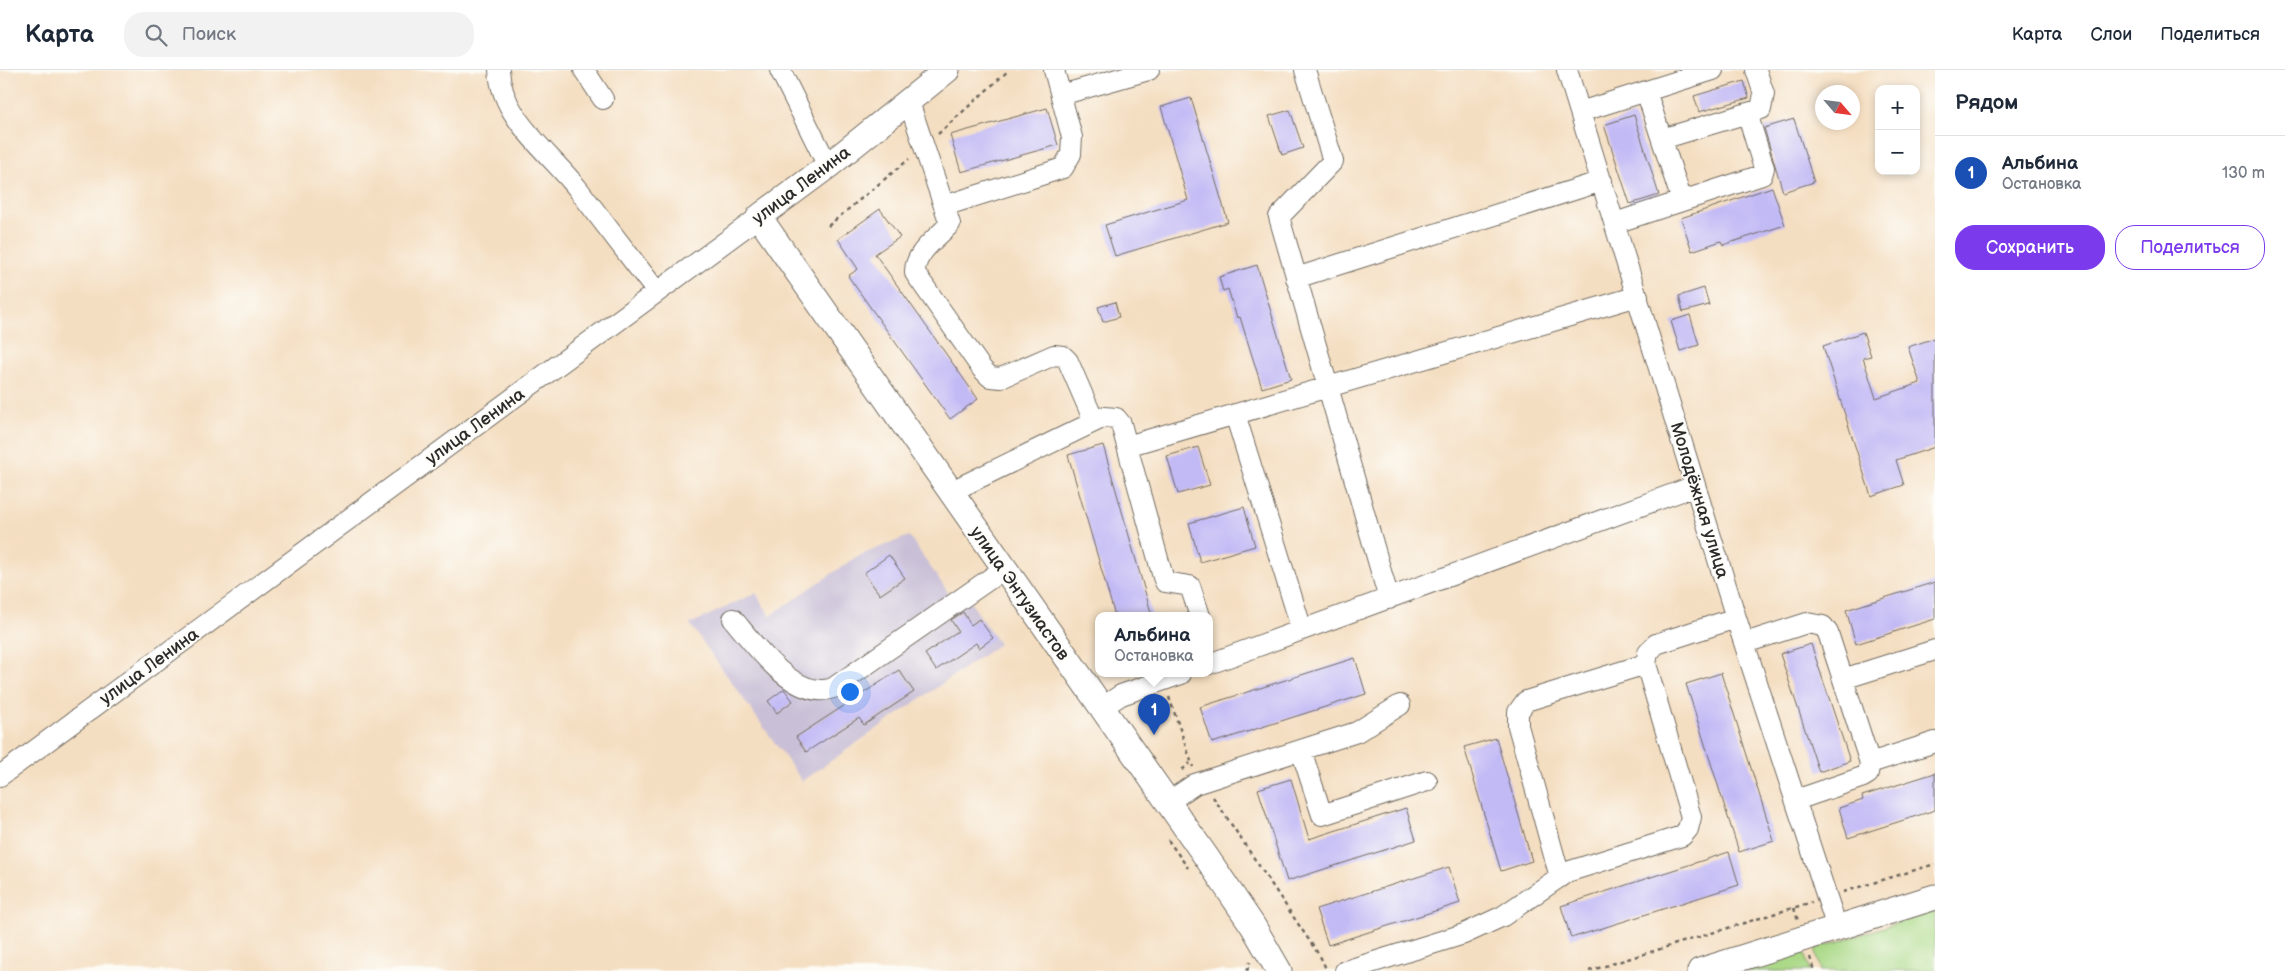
<!DOCTYPE html>
<html lang="ru">
<meta charset="utf-8">
<style>
:root{--surface:#fff;--page:#f2f2f3;--text:#1f2937;--muted:#747a83;--line:#e0e1e3;--accent:#7c3aed}
body{margin:0;font-family:"Balsamiq Sans",sans-serif;background:var(--page);color:var(--text)}
.controls{position:absolute;right:15px;top:15px;display:grid;overflow:hidden;border-radius:10px;box-shadow:0 2px 8px #0003}
.controls button{width:45px;height:45px;display:grid;place-items:center;padding:0;border:0;border-bottom:1px solid var(--line);background:var(--surface);color:var(--text);font:25px sans-serif}
.compass{position:absolute;left:1815px;top:15px;width:45px;height:45px;border-radius:50%;background:var(--surface);box-shadow:0 2px 8px #0003;rotate:118deg}
.you{position:absolute;left:849px;top:621px;width:18px;height:18px;margin:-12px;border:4px solid #fff;border-radius:50%;background:#1a73e8;box-shadow:0 0 0 8px #1a73e833}
.badge{display:grid;place-items:center;width:32px;height:32px;border-radius:50%;background:var(--accent);color:#fff;font-size:16px;font-weight:700}
.pin{position:absolute;translate:-50% -41px;filter:drop-shadow(0 1px 2px #0008)}
.pin::after{content:'';position:absolute;top:26px;width:18px;height:15px;background:inherit;clip-path:polygon(0 0,100% 0,50% 100%)}
.popup{position:absolute;left:1095px;top:542px;width:118px;height:65px;box-sizing:border-box;display:grid;place-content:center;border-radius:10px;background:var(--surface);filter:drop-shadow(0 1px 4px #0005);font-size:16px;white-space:nowrap;color:var(--muted)}
.popup b{font-size:19px;color:var(--text)}
.popup::after{content:'';position:absolute;left:50%;top:100%;margin-left:-10px;border:10px solid transparent;border-top-color:var(--surface)}
.list{margin:0;padding:0;list-style:none}
h2{display:flex;justify-content:space-between;align-items:center;height:65px;margin:0;padding:0 20px;font-size:21px}
h2 small{font-size:16px;font-weight:400;color:var(--muted)}
.list li{display:grid;grid-template-columns:32px 1fr auto;gap:15px;align-items:center;box-sizing:border-box;height:75px;padding:0 20px;border-top:1px solid var(--line)}
.list b{display:block;font-size:19px;white-space:nowrap}
.list p{margin:0;font-size:16px;white-space:nowrap;color:var(--muted)}
.list em{font-size:16px;font-style:normal;color:var(--muted)}
.actions{display:flex;gap:10px;padding:15px 20px}
.actions a{flex:1;padding:11px 0;border:1px solid var(--accent);border-radius:20px;text-align:center;font-size:18px;color:var(--accent)}
.actions .main{background:var(--accent);color:#fff}
.icon{flex:none;width:28px;height:28px;fill:none;stroke:currentColor;stroke-width:2;stroke-linecap:round;stroke-linejoin:round}
.map{position:relative;flex:none;width:1935px;height:901px;overflow:hidden}
header{display:flex;align-items:center;gap:30px;box-sizing:border-box;height:70px;padding:0 25px;background:var(--surface);border-bottom:1px solid var(--line)}
header strong{font-size:24px}
nav{display:flex;gap:28px;margin-inline-start:auto;font-size:18px}
.search{width:350px;height:45px;background:var(--page);display:flex;align-items:center;gap:12px;box-sizing:border-box;padding:0 18px;border-radius:20px;color:var(--muted);font-size:19px}
main{display:flex}
aside{flex:1;background:var(--surface)}
.map>svg:first-child{display:block}
.industrial{fill:#c9bfd7}
.green{fill:#aad987;stroke:#6a8259}
.building{fill:#c2baf5}
.lines{fill:none;stroke-linecap:round;stroke-linejoin:round}
.minor-casing{stroke:#716a60;stroke-width:22}
.major-casing{stroke:#716a60;stroke-width:27}
.path{stroke:#716a60;stroke-width:2.5;stroke-dasharray:4 4;stroke-linecap:butt}
.minor{stroke:#fff;stroke-width:20}
.major{stroke:#fff;stroke-width:25}
.labels{text-anchor:middle;stroke-width:4;stroke-linejoin:round;paint-order:stroke}
.street-label{font-size:18px;fill:#2b2b2b;stroke:#fdfcf7}
</style>
<header>
<strong>Карта</strong>
<div class="search"><svg class="icon" aria-label="search" viewBox="0 0 24 24"><circle cx="10" cy="10" r="6"/><path d="M15 15l6 6"/></svg>Поиск</div>
<nav><a>Карта</a><a>Слои</a><a>Поделиться</a></nav>
</header>
<main>
<div class="map">
<svg width="1935" height="901" viewBox="0 0 1935 901">
<rect width="100%" height="100%" fill="#fdfcf7"/>
<filter id="ink" filterUnits="userSpaceOnUse"><feTurbulence type="fractalNoise" baseFrequency=".02" numOctaves="2"/><feDisplacementMap in="SourceGraphic" scale="10" xChannelSelector="R" yChannelSelector="G"/><feConvolveMatrix kernelMatrix="1 2 1 2 8 2 1 2 1" color-interpolation-filters="sRGB"/></filter>
<filter id="wash" filterUnits="userSpaceOnUse"><feTurbulence type="fractalNoise" baseFrequency=".0096" numOctaves="4" result="noise"/><feDisplacementMap in="SourceGraphic" scale="20" xChannelSelector="R" yChannelSelector="G"/><feGaussianBlur stdDeviation="1.12" result="paint"/><feColorMatrix in="noise" values="0 0 0 0 0 0 0 0 0 0 0 0 0 0 0 0 0 1.4 0 .05"/><feComposite in="paint" operator="in"/></filter>
<g filter="url(#wash)">
<rect width="100%" height="100%" fill="#f4dec1"/>
<path class="industrial" d="M909,466L952,528L963,521L999,574L802,711L690,554L756,523L770,546L856,487Z"/>
<path class="green" d="M1935,841V900L1821,901L1815,879Z
M1804,883L1810,901H1745Z"/>
<g id="blocks">
<path class="building" d="M1744,11L1749,28L1699,42L1694,26Z
M1191,28L1228,152L1115,186L1105,155L1188,130L1161,37Z
M1047,38L1058,75L961,102L950,65Z
M1290,40L1303,78L1282,85L1269,46Z
M1634,45L1659,125L1630,134L1604,55Z
M1794,49L1814,112L1783,122L1764,58Z
M1772,117L1785,155L1723,175L1721,171L1692,181L1681,148Z
M880,139L900,167L875,184L978,329L950,349L848,206L858,199L838,169Z
M1257,195L1291,309L1262,318L1240,247L1237,248L1228,219L1223,221L1219,207Z
M1704,218L1709,235L1683,242L1679,226Z
M1115,232L1119,247L1103,252L1098,237Z
M1690,245L1699,275L1680,281L1671,251Z
M1863,262L1871,286L1863,288L1876,328L1920,313L1908,277L1935,268V377L1896,390L1904,415L1871,426L1823,276Z
M1103,375L1152,546H1115L1068,385Z
M1198,377L1210,415L1178,424L1167,386Z
M1244,437L1255,476L1200,492L1189,453Z
M889,485L905,508L880,525L864,503Z
M1935,512V549L1856,574L1846,540Z
M963,542L971,555L979,549L993,568L979,578L976,573L936,600L925,584L958,561L951,550Z
M1811,574L1850,691L1819,702L1780,584Z
M1355,588L1366,624L1212,673L1200,637Z
M899,600L914,622L864,655L859,648L806,682L796,667Z
M1721,603L1774,771L1739,782L1686,614Z
M784,619L793,631L777,643L768,631Z
M1496,668L1532,791L1501,801L1464,677Z
M1935,703V740L1848,768L1839,738L1863,730L1862,726Z
M1291,709L1309,769L1406,738L1416,770L1287,811L1258,719Z
M1729,782L1739,815L1571,868L1561,836Z
M1449,797L1460,833L1328,875L1316,839Z"/>
</g>
</g>
<g filter="url(#ink)">
<use href="#blocks" fill-opacity="0" stroke="#716a60" stroke-width="1"/>
<g class="lines">
<defs>
<path id="minor" d="M499,0C501,48 550,83 578,119C604,153 630,187 657,222
M584,0L603,29
M780,0L828,96
M1305,0L1333,91L1279,147L1389,529
M1567,0L1736,548L1837,858
M1061,25L1149,0
M909,32L950,154C937,168 914,183 915,203L982,299L990,307L1001,308L1054,285L1063,286L1068,291L1094,351
M1580,42L1713,0
M1662,69L1761,39L1764,24L1756,0
M1682,131L1762,105L1764,98L1747,43
M944,136L1063,98L1071,84L1072,67L1054,0
M1615,153L1682,131L1646,21
M1296,208L1602,111
M1235,344L1302,560
M1127,376L1638,226
M950,422L1104,347L1116,348L1121,354L1163,507L1165,512L1190,516L1200,546
M733,549C754,574 795,632 833,618L1004,499
M1745,573L1807,553L1823,556L1828,563L1870,693
M1209,594L1695,416
M1843,609L1935,580
M1101,638L1121,625L1181,604
M1301,680L1322,745L1427,711
M0,706L759,147
M1796,730L1863,707L1868,704L1870,693L1935,672
M1168,732L1195,714L1357,662L1400,635
M1560,807L1518,656V642L1526,631L1646,594
M1345,901L1464,864L1503,846L1567,802L1682,766L1688,759L1691,747L1646,594L1648,583L1656,574L1736,548"/>
<path id="major" d="M947,0L828,96L759,147L1207,788L1253,856L1279,901
M1700,901L1935,827"/>
</defs>
<use href="#minor" class="minor-casing"/>
<use href="#major" class="major-casing"/>
<path class="path" d="M938,64L1009,0
M828,156L909,89
M1169,627L1193,697
M1182,700L1190,693
M1213,727L1321,888L1327,901
M1168,770L1188,798
M1843,822L1935,794
M1794,838L1798,851
M1810,887L1814,901
M1247,901L1250,892
M1589,901L1812,832"/>
<use href="#minor" class="minor"/>
<use href="#major" class="major"/>
</g>
</g>
<g class="labels">
<g class="street-label">
<text transform="translate(801 115) rotate(-37)" y="6">улица Ленина</text>
<text transform="translate(475 356) rotate(-36)" y="6">улица Ленина</text>
<text transform="translate(1700 430) rotate(73)" y="6">Молодёжная улица</text>
<text transform="translate(1020 523) rotate(55)" y="6">улица Энтузиастов</text>
<text transform="translate(149 596) rotate(-36)" y="6">улица Ленина</text>
</g>
</g>
</svg>
<div class="controls">
<button>+</button>
<button>−</button>
</div>
<svg class="compass" viewBox="-18 -18 36 36"><path d="M0-13l5 13h-10z" fill="#e53935"/><path d="M0 13l5-13h-10z" fill="#747a83"/></svg>
<div class="you"></div>
<div class="pin badge" style="left:1154px;top:665px;background:#1a4fb4">1</div>
<div class="popup"><b>Альбина</b>Остановка</div>
</div>
<aside>
<h2>Рядом<small></small></h2>
<ul class="list">
<li><span class="badge" style="background:#1a4fb4">1</span><div><b>Альбина</b><p>Остановка</p></div><em>130 m</em></li>
</ul>
<div class="actions"><a class="main">Сохранить</a><a>Поделиться</a></div>
</aside>
</main>
